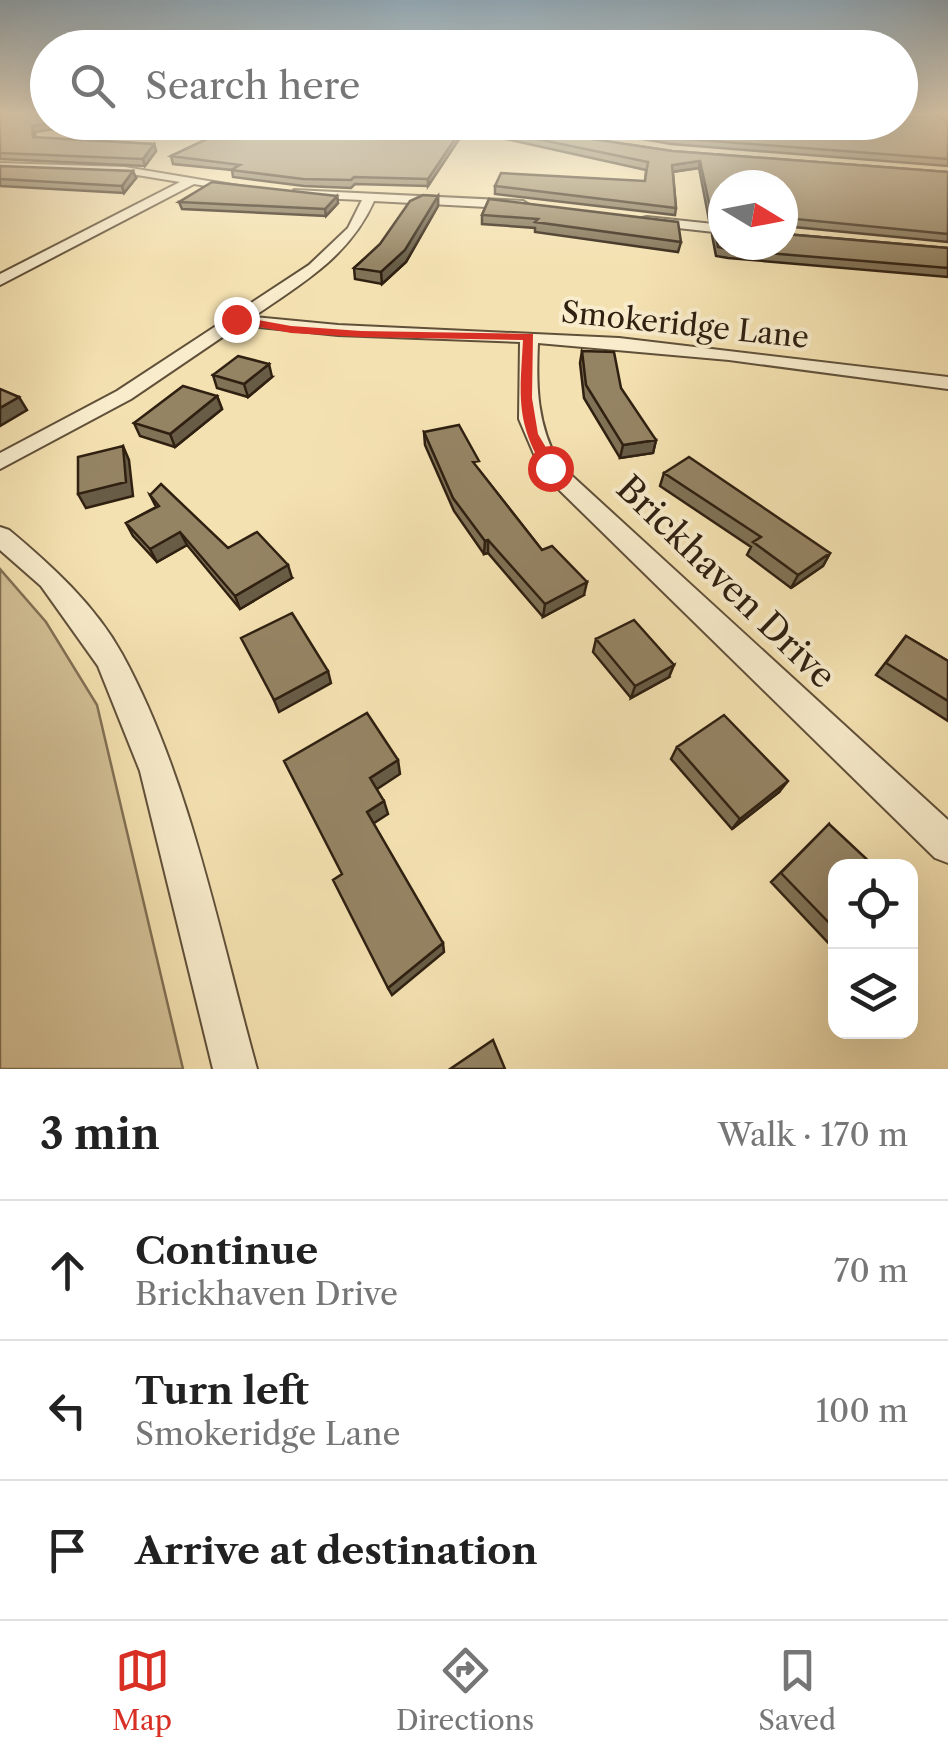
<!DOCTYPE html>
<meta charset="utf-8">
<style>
:root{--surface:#fff;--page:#f2f2f2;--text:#222;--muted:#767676;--line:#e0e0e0;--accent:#d93025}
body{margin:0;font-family:"Libre Caslon Text",serif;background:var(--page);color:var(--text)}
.controls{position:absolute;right:30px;bottom:30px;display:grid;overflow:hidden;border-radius:20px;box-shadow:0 10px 40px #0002}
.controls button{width:90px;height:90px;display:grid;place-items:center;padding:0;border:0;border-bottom:2px solid var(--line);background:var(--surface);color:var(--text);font:50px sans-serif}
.compass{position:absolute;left:708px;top:170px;width:90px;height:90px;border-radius:50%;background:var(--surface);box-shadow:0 10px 40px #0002;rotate:100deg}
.stop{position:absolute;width:30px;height:30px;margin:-22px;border:8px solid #d93025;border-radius:50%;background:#fff}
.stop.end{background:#d93025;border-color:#fff;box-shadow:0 2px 10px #0008}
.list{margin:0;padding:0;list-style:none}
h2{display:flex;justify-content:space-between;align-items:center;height:130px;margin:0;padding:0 40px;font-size:42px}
h2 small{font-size:32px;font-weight:400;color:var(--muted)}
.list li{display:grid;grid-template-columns:65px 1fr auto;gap:30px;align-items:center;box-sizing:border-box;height:140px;padding:0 40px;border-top:2px solid var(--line)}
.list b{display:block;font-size:38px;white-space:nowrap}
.list p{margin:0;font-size:32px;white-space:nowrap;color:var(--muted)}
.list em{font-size:32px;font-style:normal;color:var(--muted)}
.icon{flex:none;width:55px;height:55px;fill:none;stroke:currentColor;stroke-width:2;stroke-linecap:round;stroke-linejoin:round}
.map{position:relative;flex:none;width:948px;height:1069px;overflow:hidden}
.search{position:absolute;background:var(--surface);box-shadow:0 10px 40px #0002;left:30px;right:30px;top:30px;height:110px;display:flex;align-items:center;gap:25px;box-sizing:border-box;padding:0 35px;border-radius:55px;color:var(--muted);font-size:38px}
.sheet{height:550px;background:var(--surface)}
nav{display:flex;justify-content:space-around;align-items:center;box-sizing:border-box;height:140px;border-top:2px solid var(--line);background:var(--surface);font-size:28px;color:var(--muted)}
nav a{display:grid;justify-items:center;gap:5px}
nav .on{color:var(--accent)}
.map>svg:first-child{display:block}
.green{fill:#d3c096;stroke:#817054;stroke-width:2.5}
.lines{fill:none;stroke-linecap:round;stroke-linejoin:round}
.minor-casing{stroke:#605039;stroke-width:4}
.minor{fill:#f8eccc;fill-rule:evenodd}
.wall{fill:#807256;stroke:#2f2011;stroke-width:2.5}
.shaded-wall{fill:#685c46;stroke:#2f2011;stroke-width:2.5}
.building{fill:#958464;stroke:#2f2011;stroke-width:2.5}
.route{fill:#d93025}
.labels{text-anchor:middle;stroke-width:8;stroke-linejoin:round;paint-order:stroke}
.far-street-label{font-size:30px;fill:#2f2011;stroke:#f8eccc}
.street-label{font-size:35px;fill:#2f2011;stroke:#f8eccc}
</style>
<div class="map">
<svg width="948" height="1069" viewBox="0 0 948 1069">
<rect width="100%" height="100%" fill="#f4e1b1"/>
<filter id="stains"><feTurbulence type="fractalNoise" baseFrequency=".002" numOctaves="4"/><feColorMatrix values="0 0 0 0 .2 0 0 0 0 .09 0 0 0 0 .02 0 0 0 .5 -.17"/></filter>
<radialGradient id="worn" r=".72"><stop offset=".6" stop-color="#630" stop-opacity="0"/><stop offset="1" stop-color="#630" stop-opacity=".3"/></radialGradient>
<path class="green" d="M0,569L46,622L97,705L183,1069H0Z"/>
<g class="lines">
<defs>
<path id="minor" d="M931,114L948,118V125Z
M0,163L125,167L250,188L244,192L194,184L0,285V274L180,182L125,173L0,169Z
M294,190L523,201L529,205L523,209L374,201C349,257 302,283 253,317L338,325L619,338L948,377V389L729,360L538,343C536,388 537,424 559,464L948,820V863L935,858L542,473L519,419L520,342L338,335L240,325L131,399L0,469V453L117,391L309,265L348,228L362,200L298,197Z
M647,217L723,225V233L642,224V218Z
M0,527L9,530C51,565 95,605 122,654C190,778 219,933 257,1069H213L140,771L98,666L41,586L0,550Z"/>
</defs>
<use href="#minor" class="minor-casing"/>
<use href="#minor" class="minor"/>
</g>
<path class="wall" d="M0,114L35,132V138L154,144L156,151L145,166L0,159Z
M243,122H353L351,126L530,122L572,136L672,151L948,172V242L783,226L785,234L948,248V277L728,258L716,256L712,235L714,227L783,245L723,185V224L709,220L699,168L673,172L676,208L675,215L495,194V186L645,181L646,170L465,130L428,186L355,184L351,188L304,186L233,177L232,170L173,164L171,156Z
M546,122L948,123V166L671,144Z
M0,166L136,178L124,193L0,186Z
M337,196L338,203L326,216L182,209L179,202Z
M438,196V206L406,262L382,284L355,279L354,268Z
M489,199L681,242L678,252L535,232V228L482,224V215Z
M582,351L656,440L653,453L620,458L584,398L580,363Z
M213,375L272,377L248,397L217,388Z
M217,396L222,409L175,447L140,436L134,423Z
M424,432L479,470L542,550L584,595L543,617L488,553L484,554L454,511L425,445Z
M664,473L830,553L823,566L791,588L747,555L751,547L660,486Z
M150,495L228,548L292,578L240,609L187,545L157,562L133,536L126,523L156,507Z
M906,636L948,661V721L876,675Z
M596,639L669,677L631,698L593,652Z
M677,747L779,792L732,829L671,759Z
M829,824L836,866V951L771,882Z"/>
<path class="shaded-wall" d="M58,122H100L35,132V144L33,137L32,126Z
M465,124V130L428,186V179Z
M154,144L156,151L145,166L143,159Z
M700,161L699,168L670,172L672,165Z
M133,171L136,178L124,193L122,186Z
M337,196L338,203L326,216L325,209Z
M438,196V206L406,262L382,284L381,272Z
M269,364L272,377L248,397L244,384Z
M217,396L222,409L175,447L170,434Z
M19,397L27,410L0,426V408Z
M656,440L653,453L620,458L623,445Z
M123,446L129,460L133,496L86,508L78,494Z
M180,532L187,545L157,562L150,549Z
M488,540V553L484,554L485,541Z
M830,553L823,566L791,588L798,575Z
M288,565L292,578L240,609L235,596Z
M587,582L584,595L543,617L545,604Z
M674,665L669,677L631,698L635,686Z
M328,671L331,683L279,712L274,700Z
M398,760L400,774L374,791L370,778Z
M788,781L779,792L732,829L740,819Z
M384,801L388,814L371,825L367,812Z
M443,943L444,952L392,995L388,988Z"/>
<path class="building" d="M0,114H48V122H58L32,126L33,137L154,144L143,159L0,153Z
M939,116L948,123V159L673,138L584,122H900V117Z
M243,122H347L351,126L362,122H530L572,136L672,151L948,172V234L786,218L783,221V185H723V215L711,212L700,161L672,165L676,208L495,186L501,173L645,181L648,162L465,124L428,179L354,177L351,180L303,179L231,170L240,165L171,156Z
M0,166L133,171L122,186L0,179Z
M212,182L337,196L325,209L179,202Z
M423,195L438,196L405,250L381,272L354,268L380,244L410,201Z
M489,199L678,222L681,242L535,222L538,219L482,215Z
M783,226L785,234L948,248V268L731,250L718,247L714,227L723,228V245H783Z
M582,351L614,352L621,388L656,440L623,445L586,385Z
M238,356L269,364L244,384L213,375Z
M183,386L217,396L170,434L134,423Z
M0,389L19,397L0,408Z
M459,425L479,461L473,462L542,550L552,546L587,582L545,604L488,540L485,541L453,498L424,432Z
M123,446L126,482L78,494V457Z
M689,457L830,553L798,575L753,542L761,537L664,473Z
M161,484L228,548L257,532L288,565L235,596L180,532L150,549L126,523L159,506L150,495Z
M292,613L328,671L274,700L241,638Z
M634,620L674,665L635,686L596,639Z
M906,636L948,661V701L886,663Z
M367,713L398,760L370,778L384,801L367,812L443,943L388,988L333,880L342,874L284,761Z
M724,715L788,781L740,819L677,747Z
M829,824L874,866H836V930L781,873Z
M493,1040L505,1069H450Z"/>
<linearGradient id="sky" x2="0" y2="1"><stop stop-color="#92acbc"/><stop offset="0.43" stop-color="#faf2dc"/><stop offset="1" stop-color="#faf2dc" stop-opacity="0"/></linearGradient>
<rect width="948" height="264" fill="url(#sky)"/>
<path class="route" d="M236,316L291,326L361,331L533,334L532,398L538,434L558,468L545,471C515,421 520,396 523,340L361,337L291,333L232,322Z"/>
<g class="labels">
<g class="far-street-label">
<text transform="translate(685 325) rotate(6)" y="10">Smokeridge Lane</text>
</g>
<g class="street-label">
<text transform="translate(726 582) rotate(44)" y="12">Brickhaven Drive</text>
</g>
</g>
<rect width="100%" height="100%" filter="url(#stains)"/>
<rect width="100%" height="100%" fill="url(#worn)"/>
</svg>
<div class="controls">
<button><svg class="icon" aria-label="locate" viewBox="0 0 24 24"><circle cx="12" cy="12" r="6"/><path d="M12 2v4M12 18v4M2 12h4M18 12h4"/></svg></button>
<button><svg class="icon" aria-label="layers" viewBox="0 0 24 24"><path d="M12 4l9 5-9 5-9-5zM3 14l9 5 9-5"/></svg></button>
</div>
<svg class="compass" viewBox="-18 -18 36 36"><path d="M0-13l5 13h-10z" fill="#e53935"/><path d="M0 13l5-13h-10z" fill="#767676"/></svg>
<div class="stop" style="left:550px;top:468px"></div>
<div class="stop end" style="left:236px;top:319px"></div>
<div class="search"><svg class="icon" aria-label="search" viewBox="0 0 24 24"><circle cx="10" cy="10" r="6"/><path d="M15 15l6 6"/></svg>Search here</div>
</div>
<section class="sheet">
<h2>3 min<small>Walk · 170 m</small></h2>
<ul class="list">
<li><svg class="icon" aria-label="ahead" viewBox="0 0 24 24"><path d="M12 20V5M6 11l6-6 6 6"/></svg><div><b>Continue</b><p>Brickhaven Drive</p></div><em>70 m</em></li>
<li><svg class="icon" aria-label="left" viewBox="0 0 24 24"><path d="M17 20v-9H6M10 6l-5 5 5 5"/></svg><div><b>Turn left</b><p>Smokeridge Lane</p></div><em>100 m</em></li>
<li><svg class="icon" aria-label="arrive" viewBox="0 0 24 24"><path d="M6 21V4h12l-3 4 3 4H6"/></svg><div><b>Arrive at destination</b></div></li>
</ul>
</section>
<nav>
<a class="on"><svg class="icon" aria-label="map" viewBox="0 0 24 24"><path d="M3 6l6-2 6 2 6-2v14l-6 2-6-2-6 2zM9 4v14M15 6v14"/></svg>Map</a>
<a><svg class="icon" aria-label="directions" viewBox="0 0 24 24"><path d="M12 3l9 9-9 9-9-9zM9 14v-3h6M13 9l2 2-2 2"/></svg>Directions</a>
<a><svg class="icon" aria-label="saved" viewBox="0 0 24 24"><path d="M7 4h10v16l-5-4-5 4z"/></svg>Saved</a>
</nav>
